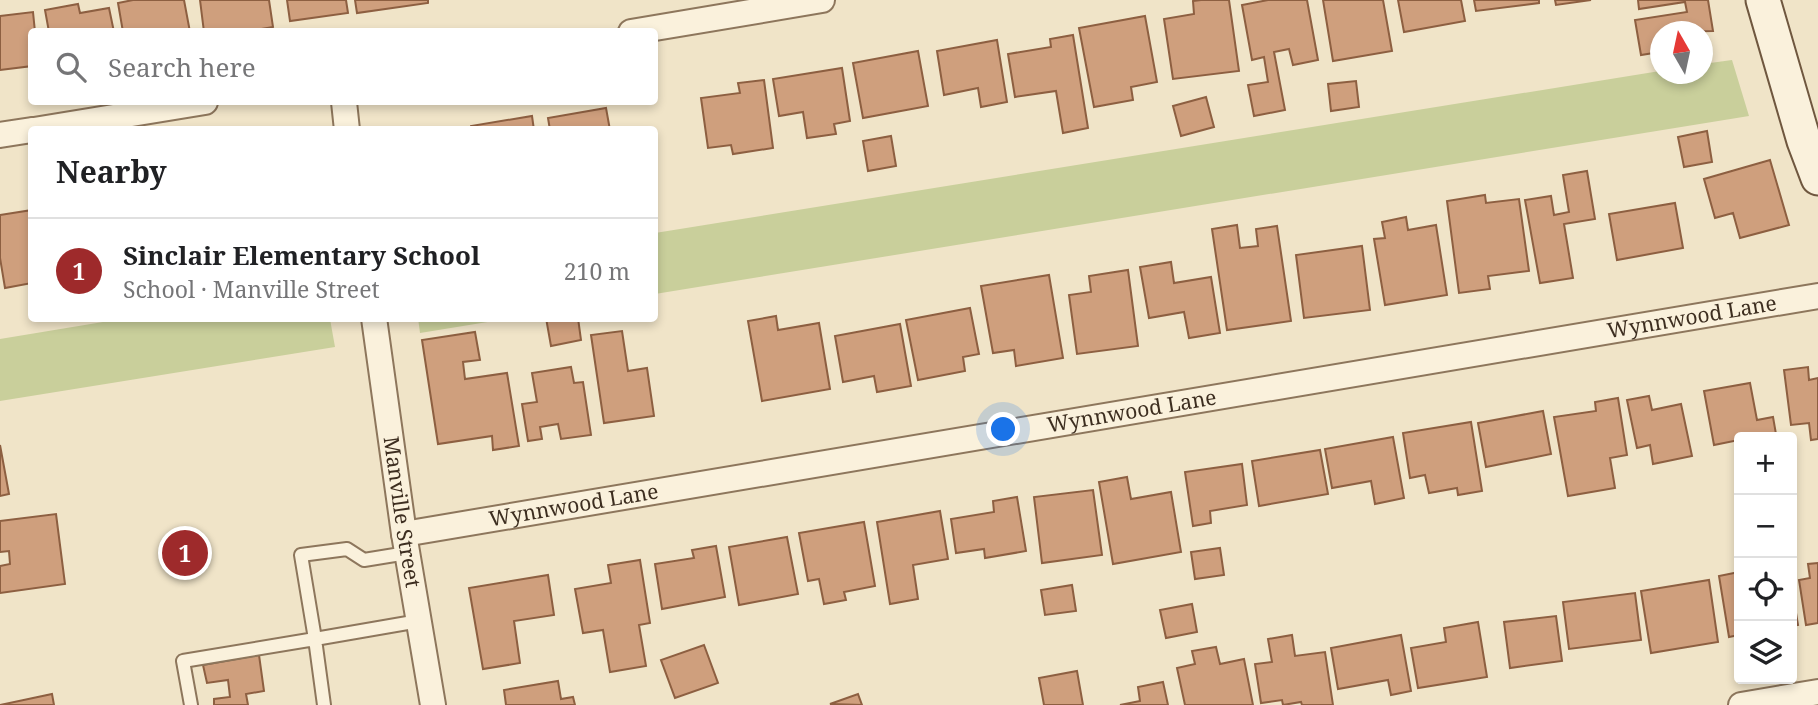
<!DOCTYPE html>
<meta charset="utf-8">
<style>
:root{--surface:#fff;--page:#f2f2f2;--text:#202124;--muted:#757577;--line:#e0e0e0;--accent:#9e2a2b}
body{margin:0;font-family:"Noto Serif",serif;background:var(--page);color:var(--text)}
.controls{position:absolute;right:21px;bottom:21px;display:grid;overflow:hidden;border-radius:7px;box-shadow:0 4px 10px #0003}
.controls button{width:63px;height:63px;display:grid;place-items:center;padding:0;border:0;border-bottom:2px solid var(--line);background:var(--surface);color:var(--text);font:35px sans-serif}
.compass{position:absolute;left:1650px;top:21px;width:63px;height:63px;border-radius:50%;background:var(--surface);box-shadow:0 4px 10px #0003;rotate:351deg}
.you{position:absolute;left:1004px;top:430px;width:24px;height:24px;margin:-18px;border:5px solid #fff;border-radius:50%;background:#1a73e8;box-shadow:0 0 0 10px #1a73e833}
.badge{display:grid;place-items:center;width:46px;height:46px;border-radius:50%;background:var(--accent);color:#fff;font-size:23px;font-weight:700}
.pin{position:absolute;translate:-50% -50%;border:4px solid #fff;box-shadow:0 2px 7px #0006}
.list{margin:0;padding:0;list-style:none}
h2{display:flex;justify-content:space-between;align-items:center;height:91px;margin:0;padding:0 28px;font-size:30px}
h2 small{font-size:23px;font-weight:400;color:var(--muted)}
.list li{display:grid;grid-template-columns:46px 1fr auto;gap:21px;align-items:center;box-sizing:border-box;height:105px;padding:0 28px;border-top:2px solid var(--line)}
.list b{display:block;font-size:26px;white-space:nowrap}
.list p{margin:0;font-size:23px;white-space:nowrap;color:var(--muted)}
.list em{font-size:23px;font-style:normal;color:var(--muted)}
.icon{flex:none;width:38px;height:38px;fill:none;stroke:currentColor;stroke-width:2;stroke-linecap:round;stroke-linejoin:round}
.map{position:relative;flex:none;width:1818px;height:705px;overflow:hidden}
.search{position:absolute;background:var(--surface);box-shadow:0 4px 10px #0003;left:28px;top:28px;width:630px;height:77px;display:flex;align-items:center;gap:18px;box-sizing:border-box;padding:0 24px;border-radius:7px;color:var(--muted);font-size:26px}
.panel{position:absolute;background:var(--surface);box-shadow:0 4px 10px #0003;left:28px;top:126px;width:630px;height:196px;border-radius:7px}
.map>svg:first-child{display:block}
.green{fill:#c9cf9b}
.building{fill:#cf9f7d;stroke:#8d5f41;stroke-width:2}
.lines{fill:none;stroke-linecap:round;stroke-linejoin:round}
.service-casing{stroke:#8d765c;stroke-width:16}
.minor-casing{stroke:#8d765c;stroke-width:28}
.secondary-casing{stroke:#6f573f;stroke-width:37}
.service{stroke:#faf1dc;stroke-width:12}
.minor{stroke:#faf1dc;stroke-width:24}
.secondary{stroke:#faf1dc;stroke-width:33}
.labels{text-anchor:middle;stroke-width:6;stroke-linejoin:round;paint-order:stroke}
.street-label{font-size:21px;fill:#3d2e20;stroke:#f7eed8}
</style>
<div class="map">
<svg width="1818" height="705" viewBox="0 0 1818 705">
<rect width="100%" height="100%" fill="#f0e4c8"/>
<path class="green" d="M1732,60L1749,116L655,294V233L1660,71V74H1702L1703,64Z
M127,318L330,319L335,347L0,401V339Z
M418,318H506V319L420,333Z"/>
<path class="building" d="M133,0H184L190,32H123L118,3Z
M200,0H269L273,27L244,32H204Z
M287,0H346L348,13L290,21Z
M355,0H428V3L357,13Z
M1201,0H1229L1239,71L1173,79L1164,19L1194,14L1193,1Z
M1268,0H1307L1318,60L1293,65L1289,49L1274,52L1285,110L1254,116L1248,85L1268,82L1264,57L1252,60L1242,5Z
M1323,0H1383L1392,51L1333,61Z
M1398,0H1461L1465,21L1404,32Z
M1474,0H1539V3L1476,11Z
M1555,0H1591L1556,5Z
M1638,0H1708L1713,31L1660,32V52L1641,55L1635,20L1687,12L1685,2L1639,9Z
M78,4L80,13L109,8L114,32H49L45,10Z
M33,12L35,32H32V66L0,70V16Z
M1145,16L1157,82L1131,87L1133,100L1094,107L1079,28Z
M1073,35L1088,128L1063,133L1056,91L1015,97L1008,54L1051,47L1050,39Z
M997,40L1007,102L981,107L978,88L944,95L937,51Z
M918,51L928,106L863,118L853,63Z
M842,68L850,121L834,124L836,134L807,138L803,112L779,116L773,79Z
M764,80L773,148L733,154L731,145L708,148L701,98L740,93L738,83Z
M1356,81L1359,107L1331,111L1328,84Z
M1206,97L1214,127L1181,136L1173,106Z
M606,108L610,130H550L548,118Z
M532,116L534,130H471V126Z
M1707,131L1712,162L1684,167L1678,137Z
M891,136L896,166L868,171L863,141Z
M1770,160L1789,225L1740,238L1733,213L1715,218L1704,179Z
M1587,171L1595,219L1564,224L1573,278L1540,283L1525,200L1551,196L1554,215L1569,212L1563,175Z
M1485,195L1486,203L1519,199L1529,271L1488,276L1490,289L1459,293L1447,201Z
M1675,203L1683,248L1617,260L1609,214Z
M32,210V283L5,288L0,258V215Z
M1406,217L1408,230L1436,225L1447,295L1385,305L1374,239L1385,238L1382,222Z
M1237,225L1240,248L1258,246L1256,229L1277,226L1291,321L1227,330L1212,229Z
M1362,246L1370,310L1304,318L1296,255Z
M1171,262L1174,283L1211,277L1220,333L1189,338L1184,312L1149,318L1140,267Z
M1128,270L1138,346L1077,354L1069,295L1091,292L1089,276Z
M1049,275L1063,358L1016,366L1014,350L993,353L981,286Z
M970,308L979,354L963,357L965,371L918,380L906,320Z
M776,316L778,330L819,323L830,389L762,401L748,321Z
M546,318H578L581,340L551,346Z
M900,324L911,386L877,392L874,376L843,382L835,336Z
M622,331L628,371L647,368L654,416L604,423L591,335Z
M475,332L480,360L463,362L465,379L507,373L519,446L493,450L492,436L438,444L422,340Z
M571,367L574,383L583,382L591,435L561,439L558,424L540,427L542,439L528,441L522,404L537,402L532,373Z
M1808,367L1809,380L1818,378V439L1811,440L1809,423L1791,425L1784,370Z
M1750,383L1757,420L1773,417L1776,434L1739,437V440L1714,445L1704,391Z
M1649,396L1652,410L1681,404L1692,456L1653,464L1650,445L1637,448L1627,400Z
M1618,398L1627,455L1610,458L1615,488L1568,496L1554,417L1596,411L1595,402Z
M1543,411L1551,454L1486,467L1478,423Z
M1471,422L1482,491L1458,495L1457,488L1429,493L1425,475L1410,478L1403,433Z
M1393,437L1404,498L1375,504L1371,481L1332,488L1325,449Z
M0,445L9,494L0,496Z
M1320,450L1328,494L1259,506L1252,461Z
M1242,464L1247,505L1210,511L1211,523L1193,526L1185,472Z
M1127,477L1131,499L1171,492L1181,552L1113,564L1099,482Z
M1093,490L1102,555L1042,563L1034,497Z
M1017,497L1026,551L985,558L984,549L956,553L951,519L994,512L993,501Z
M940,511L948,559L913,565L918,599L890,604L877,522Z
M56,514L65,584L0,593V566L10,564L9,551L0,552V521Z
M864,522L875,586L844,592L846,600L824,604L819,579L808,581L799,533Z
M787,537L798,594L739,605L729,547Z
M716,546L725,597L662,609L655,564L694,558L692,550Z
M1220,548L1224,575L1195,579L1191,552Z
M640,560L650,623L639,625L646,666L610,672L603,630L583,633L575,589L611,583L608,565Z
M1818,563V623L1806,625L1799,580L1810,578L1808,564Z
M1739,572V635L1729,637L1719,576Z
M548,575L554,615L514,621L520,663L483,669L469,588Z
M1709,580L1718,642L1651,653L1641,591Z
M1072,585L1076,611L1045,615L1041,590Z
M1792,589L1798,625L1792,626Z
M1635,593L1641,640L1569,649L1563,602Z
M1192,604L1197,632L1166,638L1160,610Z
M1556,616L1562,661L1510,668L1504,622Z
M1478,622L1487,677L1418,688L1411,648L1446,642L1444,628Z
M1292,635L1295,656L1325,652L1333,705H1302L1301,702L1283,705L1282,700L1261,703L1255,664L1272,662L1268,639Z
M1401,635L1411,691L1391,695L1388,680L1338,689L1331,648Z
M704,645L718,683L675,698L661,660Z
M1216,647L1220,664L1244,659L1253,705H1185L1177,668L1195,664L1192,651Z
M259,655L264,691L246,694L248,705H214V699L230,697L228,680L207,683L203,665Z
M1077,671L1083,705H1044L1039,678Z
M558,681L561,699L573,697L575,705H506L504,690Z
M1163,682L1168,705H1120L1140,701L1138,687Z
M52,694L54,705H0Z
M858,694L862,705L830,704Z"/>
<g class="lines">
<defs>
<path id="service" d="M191,705L183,661L315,639L301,555L347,549L364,560L407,553
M324,705L315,639L419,621"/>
<g id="minor">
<path d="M631,32L822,0"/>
<path d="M344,102L347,130"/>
<path d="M34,130L205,102"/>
<path d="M0,135L32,130"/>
<path id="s1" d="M374,318L404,534L433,705"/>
<path id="s2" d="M404,534L1818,296"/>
<path d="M1741,705L1818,692"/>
</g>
<path id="secondary" d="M1763,0L1804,141L1818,178"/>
</defs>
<use href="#service" class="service-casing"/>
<use href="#minor" class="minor-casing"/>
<use href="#secondary" class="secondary-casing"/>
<use href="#service" class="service"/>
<use href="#minor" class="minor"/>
<use href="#secondary" class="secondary"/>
</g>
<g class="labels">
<g class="street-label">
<text dy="7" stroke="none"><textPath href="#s2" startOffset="1306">Wynnwood Lane</textPath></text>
<text dy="7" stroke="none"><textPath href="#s2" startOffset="738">Wynnwood Lane</textPath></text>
<text dy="7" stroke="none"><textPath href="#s2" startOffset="172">Wynnwood Lane</textPath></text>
<text dy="7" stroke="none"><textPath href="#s1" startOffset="196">Manville Street</textPath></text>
</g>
</g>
</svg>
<div class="controls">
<button>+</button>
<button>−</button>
<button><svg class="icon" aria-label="locate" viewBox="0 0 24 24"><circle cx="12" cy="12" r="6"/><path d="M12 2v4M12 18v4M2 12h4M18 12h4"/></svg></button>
<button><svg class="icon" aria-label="layers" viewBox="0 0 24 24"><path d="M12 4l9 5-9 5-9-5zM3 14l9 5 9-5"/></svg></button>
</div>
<svg class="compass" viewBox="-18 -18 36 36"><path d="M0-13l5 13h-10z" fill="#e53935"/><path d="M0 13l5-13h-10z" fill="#757577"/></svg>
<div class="you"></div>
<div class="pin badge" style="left:185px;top:553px">1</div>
<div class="search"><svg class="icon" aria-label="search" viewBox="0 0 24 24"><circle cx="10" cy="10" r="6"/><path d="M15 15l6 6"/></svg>Search here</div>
<section class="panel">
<h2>Nearby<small></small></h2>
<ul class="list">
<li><span class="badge">1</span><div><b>Sinclair Elementary School</b><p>School · Manville Street</p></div><em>210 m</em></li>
</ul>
</section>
</div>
